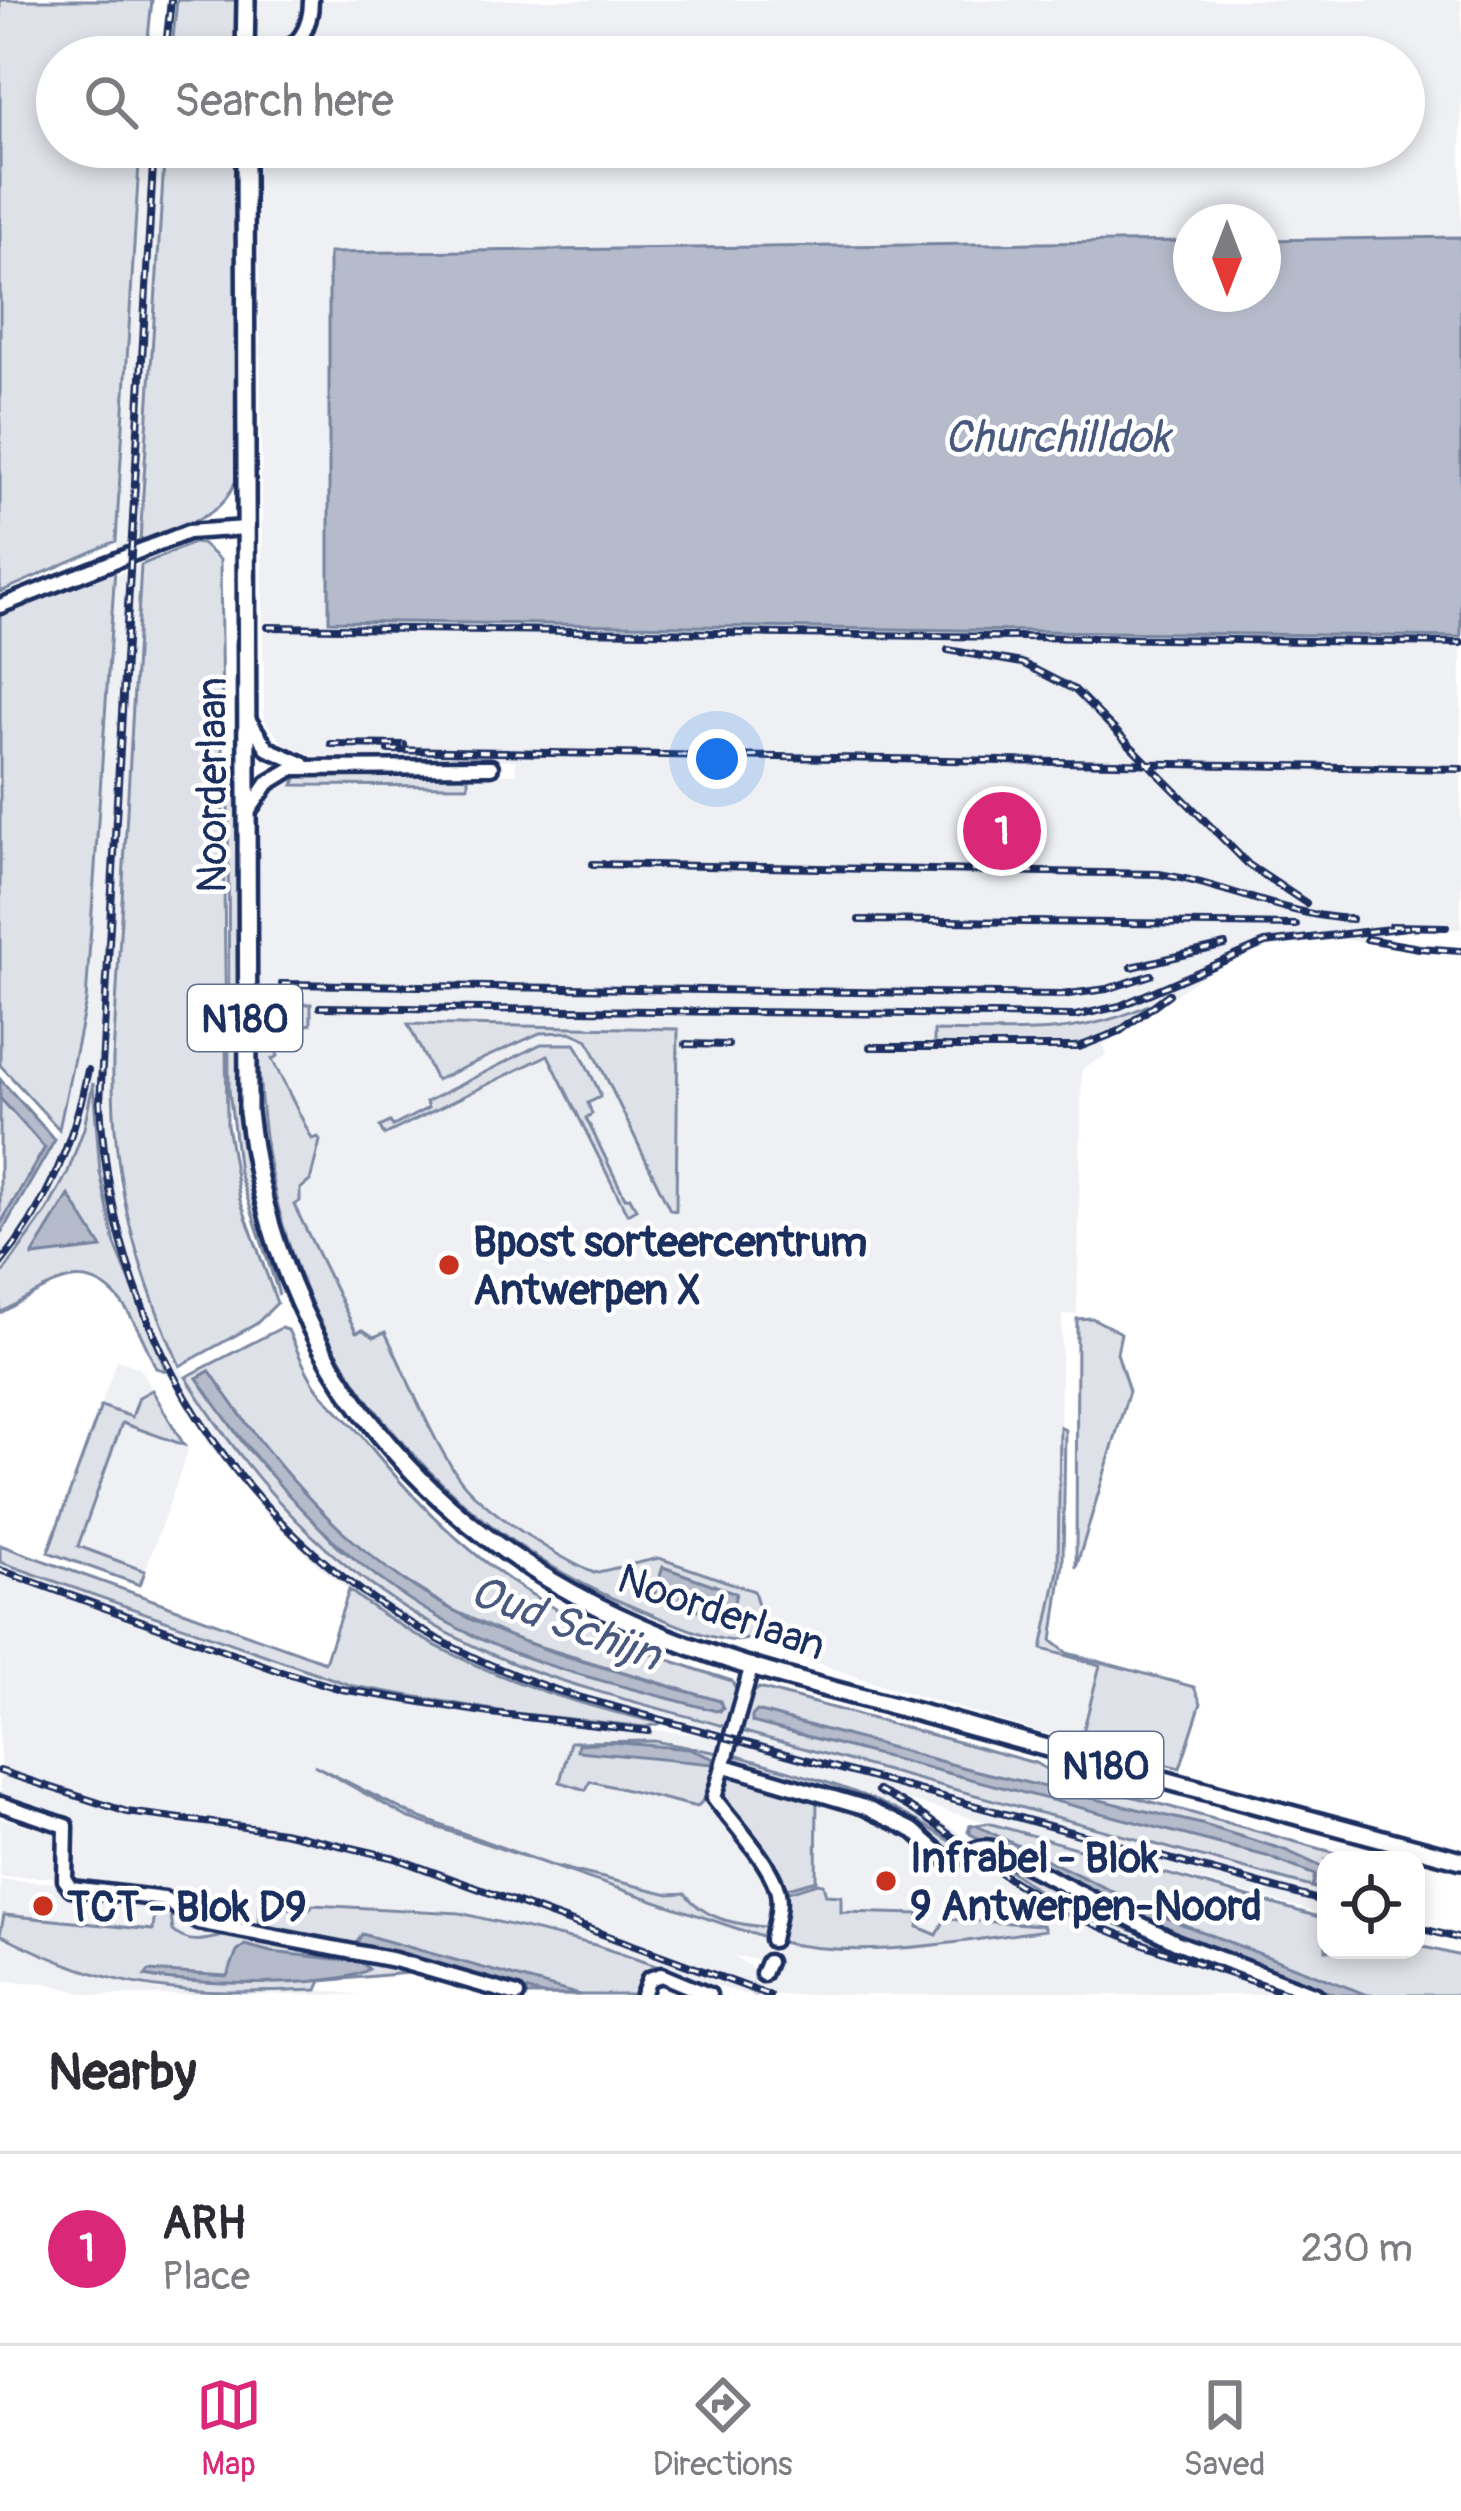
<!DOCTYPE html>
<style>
:root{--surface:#fff;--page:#f7f7f7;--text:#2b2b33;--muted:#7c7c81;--line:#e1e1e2;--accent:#db2777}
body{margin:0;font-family:Pangolin,sans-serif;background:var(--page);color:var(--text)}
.controls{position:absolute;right:36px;bottom:36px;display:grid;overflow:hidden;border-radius:24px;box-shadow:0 6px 18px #0003}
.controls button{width:108px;height:108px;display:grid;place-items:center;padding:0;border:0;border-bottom:3px solid var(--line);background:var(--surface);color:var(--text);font:60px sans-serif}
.compass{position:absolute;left:1173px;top:204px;width:108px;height:108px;border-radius:50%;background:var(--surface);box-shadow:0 6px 18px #0003;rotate:180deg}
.you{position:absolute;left:717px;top:759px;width:42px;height:42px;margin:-30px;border:9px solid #fff;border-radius:50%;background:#1a73e8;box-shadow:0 0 0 18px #1a73e833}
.badge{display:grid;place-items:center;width:78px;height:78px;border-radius:50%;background:var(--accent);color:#fff;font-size:39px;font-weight:700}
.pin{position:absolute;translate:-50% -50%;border:6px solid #fff;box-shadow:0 3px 12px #0006}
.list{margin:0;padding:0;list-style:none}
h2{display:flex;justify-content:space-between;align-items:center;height:156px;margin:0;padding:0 48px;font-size:51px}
h2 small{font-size:39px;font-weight:400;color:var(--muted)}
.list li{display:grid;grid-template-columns:78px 1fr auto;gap:36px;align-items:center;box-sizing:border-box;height:192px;padding:0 48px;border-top:3px solid var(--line)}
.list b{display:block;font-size:45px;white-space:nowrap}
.list p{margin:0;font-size:39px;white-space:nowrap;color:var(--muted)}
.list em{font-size:39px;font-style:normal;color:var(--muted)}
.icon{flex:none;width:66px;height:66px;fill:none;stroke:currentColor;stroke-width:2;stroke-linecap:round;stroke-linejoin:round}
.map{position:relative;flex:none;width:1461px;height:1995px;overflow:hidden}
.search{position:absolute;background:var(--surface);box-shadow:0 6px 18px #0003;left:36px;right:36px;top:36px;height:132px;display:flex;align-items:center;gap:30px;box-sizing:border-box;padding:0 42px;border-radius:66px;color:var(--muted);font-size:45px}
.sheet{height:348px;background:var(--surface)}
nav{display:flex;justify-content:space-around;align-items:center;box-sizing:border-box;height:168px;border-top:3px solid var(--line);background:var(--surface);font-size:33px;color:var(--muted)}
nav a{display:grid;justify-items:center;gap:6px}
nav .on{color:var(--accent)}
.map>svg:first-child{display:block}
.built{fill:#eff0f4}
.green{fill:#dee1e7;stroke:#7c88a2;stroke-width:3;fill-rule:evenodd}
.water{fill:#b5bbca;stroke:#77839f;stroke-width:3}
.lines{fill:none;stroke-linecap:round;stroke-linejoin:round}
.minor-tunnel{stroke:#d1d5df;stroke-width:12;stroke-dasharray:12 6;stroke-linecap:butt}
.minor-casing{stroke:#1b2f5e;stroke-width:21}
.major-casing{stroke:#1b2f5e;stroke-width:24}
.minor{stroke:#fff;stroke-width:12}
.major{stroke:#fff;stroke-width:15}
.rail-casing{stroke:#1b2f5e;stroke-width:8}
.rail{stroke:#fff;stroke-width:3;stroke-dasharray:9;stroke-linecap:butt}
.poi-dot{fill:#c8321e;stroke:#fff;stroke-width:4.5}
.labels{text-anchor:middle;stroke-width:9;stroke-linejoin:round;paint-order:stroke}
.shield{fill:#fff;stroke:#5f6d8e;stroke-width:3}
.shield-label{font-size:39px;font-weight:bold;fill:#1b2f5e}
.street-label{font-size:42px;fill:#1b2f5e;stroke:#fff}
.poi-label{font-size:42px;font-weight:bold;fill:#1b2f5e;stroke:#fff;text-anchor:start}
.water-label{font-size:45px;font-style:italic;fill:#49597e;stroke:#fff}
</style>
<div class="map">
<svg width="1461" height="1995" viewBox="0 0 1461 1995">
<rect width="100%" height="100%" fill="#fff"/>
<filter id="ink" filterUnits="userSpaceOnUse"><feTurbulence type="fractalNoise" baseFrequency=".00833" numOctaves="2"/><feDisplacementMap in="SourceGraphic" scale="24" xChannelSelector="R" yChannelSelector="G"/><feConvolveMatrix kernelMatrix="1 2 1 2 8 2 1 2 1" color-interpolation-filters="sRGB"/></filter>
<g filter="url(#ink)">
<path class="built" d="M257,0H1461V237L1263,240V222H1191V241L329,253L1461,637V929H1412L1352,935L1461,947V953L1409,950L1343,939L1271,945L1212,968L1127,1031L1103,1044L1107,1055L1082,1069L1077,1314L1062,1315L1058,1571L1042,1648L1100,1665L1080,1744L875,1683L786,1652L782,1645L786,1627L758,1618L753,1634L593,1579L499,1521L411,1440L290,1217L267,1041L298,1024L265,1003L264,993H257L256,830L261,806L281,780L307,772L516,774L515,760L314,756L283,743L264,719L258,147H1404V57H257Z
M140,147H165L140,541L116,549Z
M141,565L115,993L113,1131L118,1182L135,1253L180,1366L221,1433L402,1607L448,1634L528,1669L727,1727L720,1753L734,1755L741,1731L1326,1891V1915L899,1798L955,1830L1012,1875L1087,1915L1302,1995H756L773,1963L775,1941L768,1940L764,1961L734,1956L759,1973L745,1995L595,1945L431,1909L313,1905L309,1910L260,1905L258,1934H230L193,1941L154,1930L5,1915L0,1920V1880L61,1883L52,1877H0V1818L64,1835L68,1874L72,1825L0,1801V1563L353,1686L505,1712L698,1735L564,1698L448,1653L366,1604L320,1567L267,1516L209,1445L163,1362L132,1292L104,1195L94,1083L68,1172L47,1211L0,1277V1235L55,1140L72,1079L86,1001L115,575Z
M117,1360L139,1367L188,1451L140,1585L48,1552Z
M0,1934L60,1963L156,1990L220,1994L317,1990L362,1995H89L46,1983L0,1981Z"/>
<path class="green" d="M0,0H152L146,57H57V147H140L116,541L0,592Z
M177,0H237V57H171Z
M165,147H237V478C221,522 183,523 140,541Z
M193,543L202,544L220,560L227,1125L240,1200L277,1303L256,1324L180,1366C132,1261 111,1173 113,1058L141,565Z
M115,568L86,1001L59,1129L0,1065V614Z
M313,772L468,774V786L293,785L298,775Z
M228,791H237L238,1117L252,1193L279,1295L239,1173L229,1090Z
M265,992L266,1003L311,1004V1024L281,1032L274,1046L278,1056L272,1059L312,1139L318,1137L320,1141L310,1181L300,1189V1201L294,1205L356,1332L363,1330L374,1337L385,1332C407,1376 430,1436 457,1475C479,1508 557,1557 594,1573L659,1558L754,1591L760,1612L750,1638C727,1650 663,1618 638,1609C481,1546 347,1416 292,1254C263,1170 257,1081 257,993Z
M1150,1004C1108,1064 1000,1045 934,1044V1031C1009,1032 1081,1038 1150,1004Z
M408,1024L678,1029L676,1211L670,1210L588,1040L570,1032L540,1033L436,1080Z
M541,1044H575L579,1050L600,1093V1097L588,1103L592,1114L586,1118L625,1198L630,1197L636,1209L627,1214L548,1055L384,1135L380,1127L390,1122L393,1126L428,1108L426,1102Z
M93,1083L100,1172L115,1244L166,1371L156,1368C139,1331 115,1262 60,1282C39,1289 19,1303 0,1313V1277L47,1211L68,1172L84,1128Z
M0,1098L45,1147L0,1225Z
M1092,1318L1121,1333L1117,1353L1129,1391L1076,1568L1077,1319Z
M281,1328L288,1330C297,1349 304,1370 317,1388C330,1405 347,1418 361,1435C472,1574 563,1628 732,1681L737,1691L727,1727C659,1708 591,1692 525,1668C373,1610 271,1514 186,1377ZM209,1371L277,1466L348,1538L384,1568L453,1610L518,1640L720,1701V1711L513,1652L480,1639L340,1549L246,1447L197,1378Z
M152,1390L184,1445L122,1423L78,1546L145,1571L140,1585L48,1552L101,1406L132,1417L139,1397Z
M1060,1427L1065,1430L1063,1563L1052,1641L1067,1653L1194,1687L1201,1703L1180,1768L1080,1744L1100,1665L1042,1649L1058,1571Z
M0,1545L325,1662L349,1590C440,1661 549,1699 661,1723L646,1727L505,1712L353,1686L0,1562Z
M759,1688L1035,1763L1059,1776L1361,1860H1326V1891L741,1731L750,1695Z
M654,1741L719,1753L707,1796L697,1807L590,1781L586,1790L560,1782L570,1742Z
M734,1755C820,1779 889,1797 963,1850L947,1854C888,1798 808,1783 732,1763Z
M314,1765L413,1815L550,1865L669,1894L685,1893C705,1921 738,1924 771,1928L768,1939L407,1817Z
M731,1774L817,1798L816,1880L781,1890L723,1802Z
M988,1823L1326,1919V1950H1416V1945L1461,1956V1995H1336L968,1832L970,1826Z
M987,1850L1165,1941L1164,1944L1038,1891L983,1851Z
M817,1883L823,1884L826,1895L841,1896V1912L919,1914L918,1927L937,1935L945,1919L1043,1925L1045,1930C957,1942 863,1961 775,1941L782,1894Z
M156,1900L170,1907L173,1931C190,1947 210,1939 230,1934L409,1968L407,1973L321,1981L317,1990C188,1995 118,1995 0,1934L4,1915L153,1930Z
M260,1905L309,1910L313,1905L460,1913L595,1945L662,1968L639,1995H529L397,1957L259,1927Z"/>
<path class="water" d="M1461,237V637L329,621V253L1191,241V294H1263V240Z
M0,1079L55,1140L0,1235V1225L45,1148L0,1098Z
M69,1195L102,1248L33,1256V1254Z
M210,1371C287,1488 382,1590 517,1639C583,1664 653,1681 720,1701L723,1709L716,1711C637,1689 552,1672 478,1638C357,1582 271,1486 197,1378Z
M663,1567L736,1593L730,1620L653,1596Z
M757,1711L969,1769L1201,1824L1285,1850L1326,1869V1885L1321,1889L1312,1887L1315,1875L1266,1856L752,1722V1716Z
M611,1742L689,1749L715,1759L712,1764L577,1751L578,1744Z
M975,1825L1174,1921L1368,1995H1336L1194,1942L970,1834V1826Z
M362,1934L580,1995H543L356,1944Z
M245,1945L271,1952L361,1962L369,1969C339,1989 183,1985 145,1976L149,1971L227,1976L237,1952Z"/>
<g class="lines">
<path class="minor-tunnel" d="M751,1995L763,1974"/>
<defs>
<path id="minor" d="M272,57C299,47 311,29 311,0
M0,606L188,532L246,528
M248,719L268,749L303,764
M248,812L268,783L293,768L491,767
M752,1665L714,1798C732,1822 772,1864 778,1893C781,1908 775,1925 772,1940
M725,1766L864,1807L914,1831L946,1859C964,1860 974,1844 992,1848L1176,1942L1316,1995
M0,1804L66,1826L65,1880L71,1888L164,1899L198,1922L395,1960L517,1995
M763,1974L768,1962
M643,1995L649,1979L661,1975L709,1995"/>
<path id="major" d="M245,57L246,0
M245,147L248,1112C278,1366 431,1543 666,1637C757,1674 858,1695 953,1722C1122,1769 1291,1815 1461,1860"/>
</defs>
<use href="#minor" class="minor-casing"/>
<use href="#major" class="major-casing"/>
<use href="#minor" class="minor"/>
<use href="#major" class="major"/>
<defs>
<path id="rail" d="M165,57L171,0
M154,147L100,1102C114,1393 306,1618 582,1698L1326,1902
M268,627L1461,643
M948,650L1022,663L1075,690L1249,865L1306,903
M331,744L404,745
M389,750L1461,769
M593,864L1159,874C1225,884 1285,916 1352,919
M859,920L1296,925
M1392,926L1446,927
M1367,939L1419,948L1461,951
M1132,967L1225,945
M282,984L1061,995L1107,989L1151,975
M320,1007L1075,1016L1120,1006L1265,943L1408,927
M686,1044L728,1045
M870,1047H1079L1120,1031L1169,994
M0,1264C47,1207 74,1142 88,1070
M0,1570L277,1670L341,1689L490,1713L648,1731
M0,1771L127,1812L283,1832L395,1858L769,1995
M878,1791C939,1818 983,1867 1041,1898C1118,1941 1209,1965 1292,1995
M1416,1927L1461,1939"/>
</defs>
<use href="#rail" class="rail-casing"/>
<use href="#rail" class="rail"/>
</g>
</g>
<g class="poi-dot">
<circle cx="449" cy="1265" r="12"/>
<circle cx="886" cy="1881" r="12"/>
<circle cx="43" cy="1906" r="12"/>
</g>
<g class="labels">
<g class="shield">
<rect x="188" y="985" width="114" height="66" rx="9"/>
<rect x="1049" y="1732" width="114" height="66" rx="9"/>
</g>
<g class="shield-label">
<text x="245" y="1032">N180</text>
<text x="1106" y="1779">N180</text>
</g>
<g class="street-label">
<text transform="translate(211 785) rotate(-90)" y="15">Noorderlaan</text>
<text transform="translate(722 1611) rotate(19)" y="15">Noorderlaan</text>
</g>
<g class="poi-label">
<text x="473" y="1256">Bpost sorteercentrum<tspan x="473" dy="48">Antwerpen X</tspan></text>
<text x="910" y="1872">Infrabel - Blok<tspan x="910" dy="48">9 Antwerpen-Noord</tspan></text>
<text x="67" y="1921">TCT - Blok D9</text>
</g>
<g class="water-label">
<text x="1057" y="452">Churchilldok</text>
<text transform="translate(566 1622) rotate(20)" y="16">Oud Schijn</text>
</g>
</g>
</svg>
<div class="controls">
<button><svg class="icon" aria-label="locate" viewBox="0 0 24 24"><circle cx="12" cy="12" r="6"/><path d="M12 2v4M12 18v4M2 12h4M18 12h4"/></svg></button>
</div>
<svg class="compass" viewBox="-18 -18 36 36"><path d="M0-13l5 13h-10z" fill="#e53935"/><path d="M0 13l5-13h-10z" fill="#7c7c81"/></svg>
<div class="you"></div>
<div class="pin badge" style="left:1002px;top:831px">1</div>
<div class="search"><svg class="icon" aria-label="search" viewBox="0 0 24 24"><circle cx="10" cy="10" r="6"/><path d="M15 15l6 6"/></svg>Search here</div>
</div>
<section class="sheet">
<h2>Nearby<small></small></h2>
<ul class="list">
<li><span class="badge">1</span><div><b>ARH</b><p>Place</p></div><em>230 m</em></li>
</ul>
</section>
<nav>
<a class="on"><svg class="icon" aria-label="map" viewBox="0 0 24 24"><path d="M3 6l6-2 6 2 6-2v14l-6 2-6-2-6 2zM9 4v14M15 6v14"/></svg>Map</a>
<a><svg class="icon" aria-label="directions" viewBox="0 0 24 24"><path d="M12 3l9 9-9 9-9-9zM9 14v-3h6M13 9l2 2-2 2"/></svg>Directions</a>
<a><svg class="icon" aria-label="saved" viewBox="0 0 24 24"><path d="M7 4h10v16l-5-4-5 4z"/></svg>Saved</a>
</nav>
